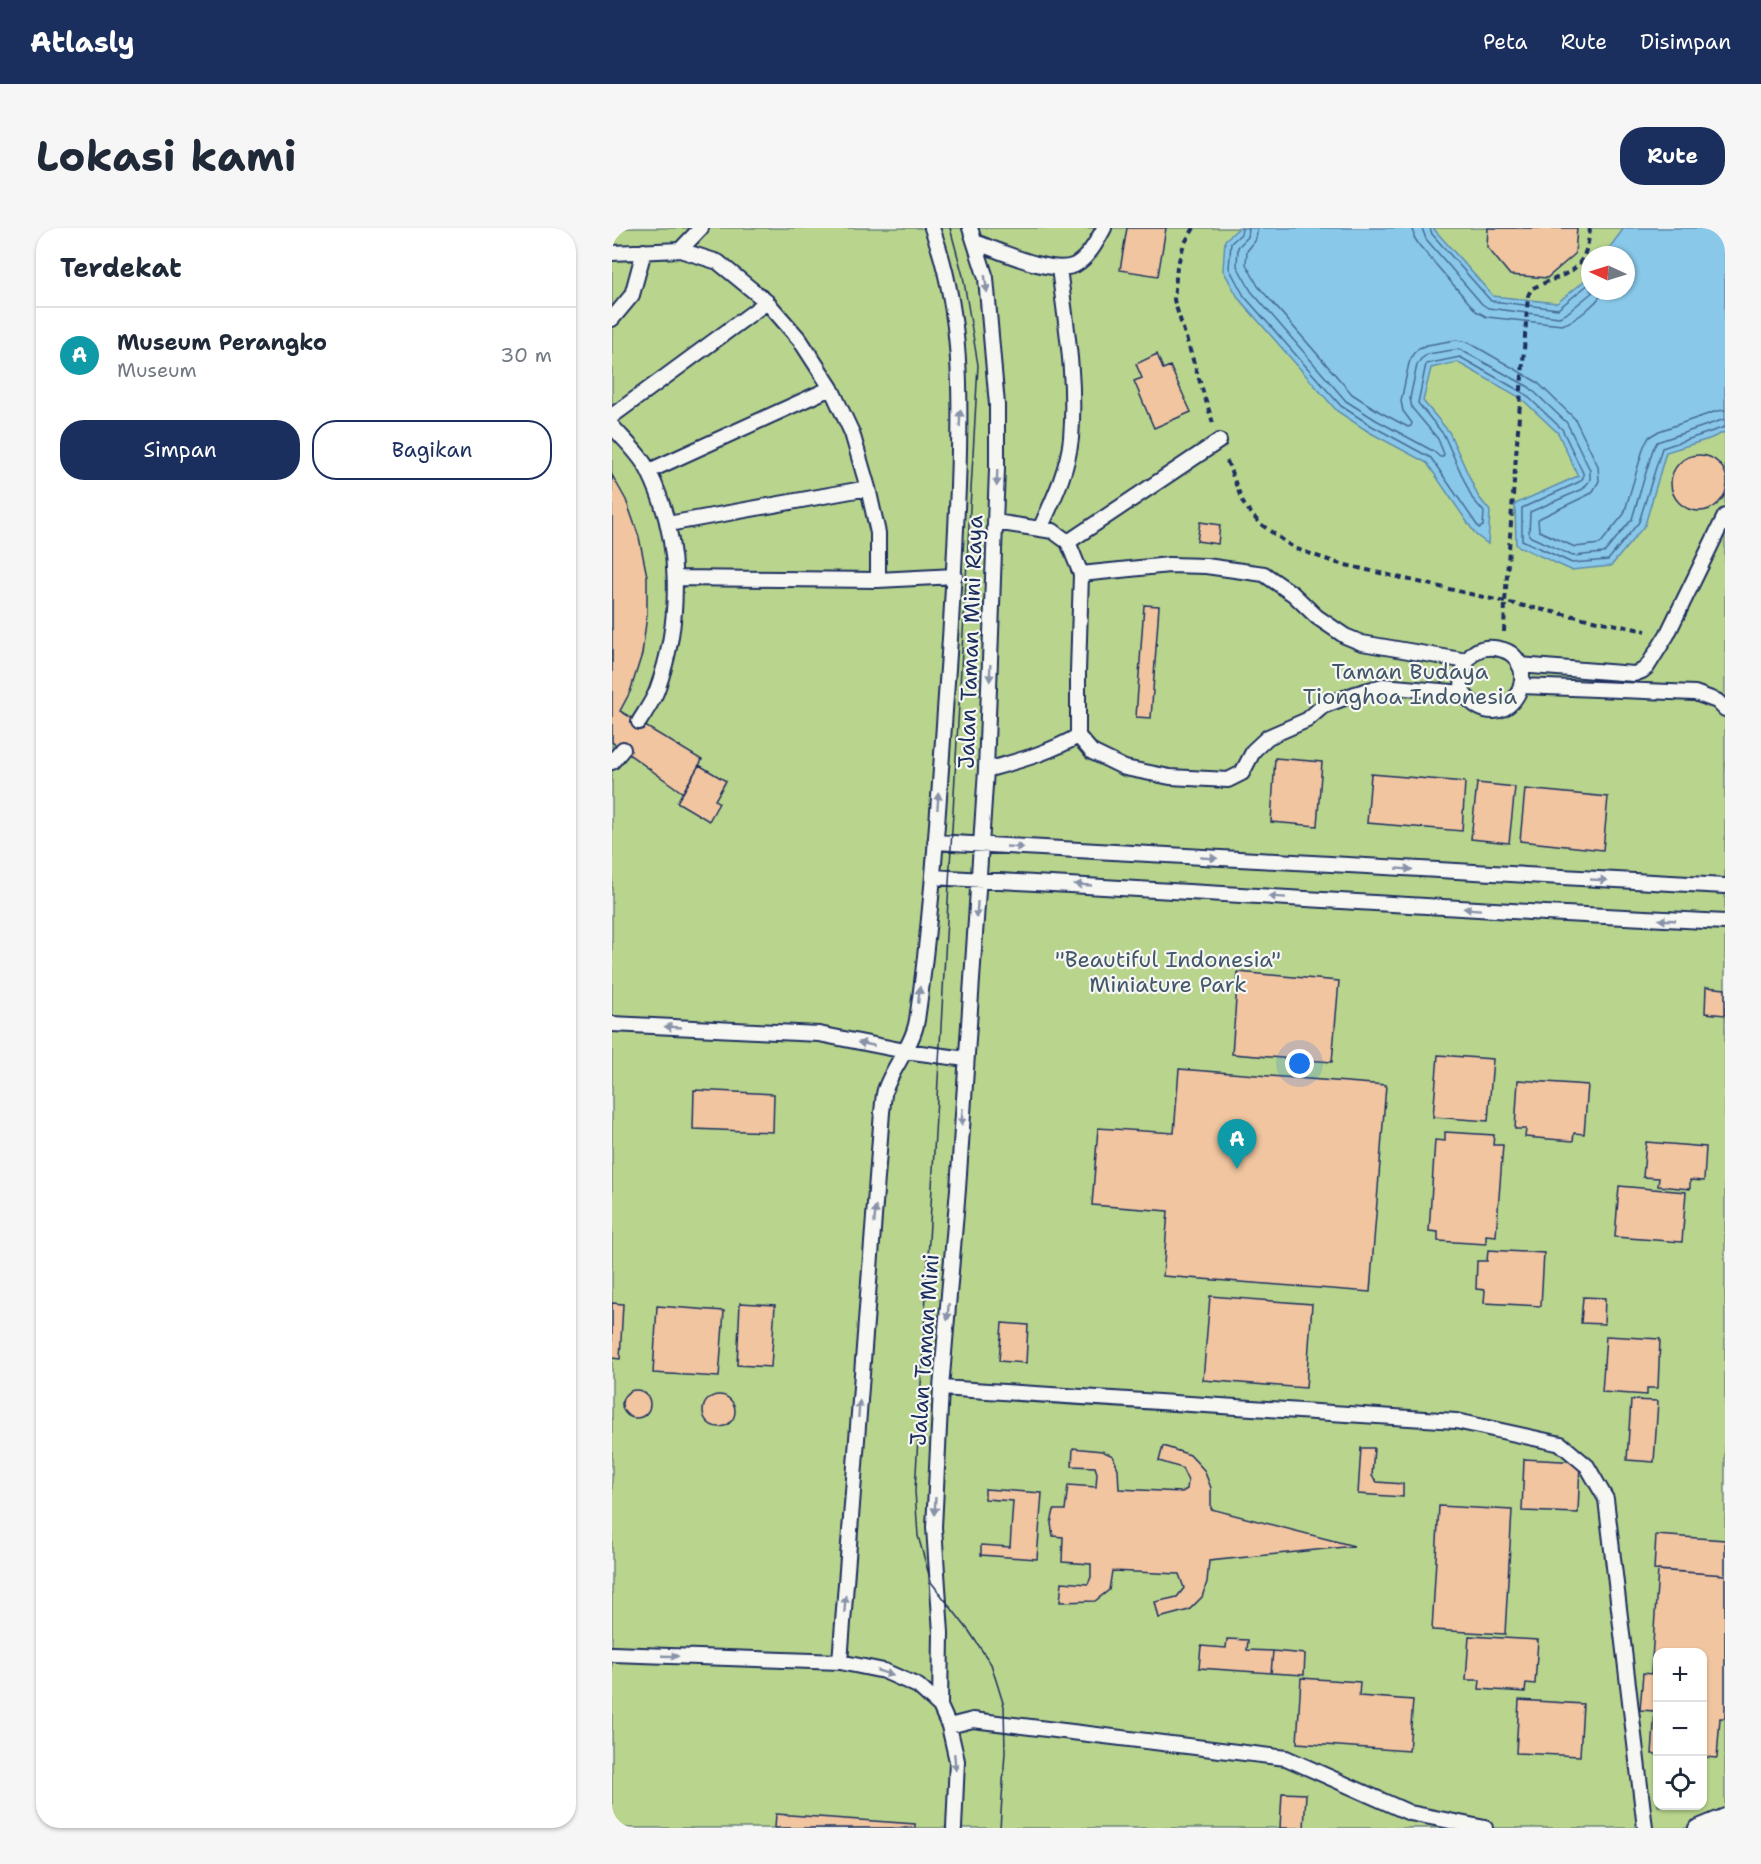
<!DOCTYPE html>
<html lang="id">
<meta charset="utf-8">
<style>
:root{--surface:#fff;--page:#f6f6f7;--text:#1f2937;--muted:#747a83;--line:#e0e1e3;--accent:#1b2f5e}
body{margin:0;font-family:"Shantell Sans",sans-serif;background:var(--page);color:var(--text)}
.controls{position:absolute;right:18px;bottom:18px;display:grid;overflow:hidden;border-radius:12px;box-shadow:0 2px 4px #0004}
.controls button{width:54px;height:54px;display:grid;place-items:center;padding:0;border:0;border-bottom:2px solid var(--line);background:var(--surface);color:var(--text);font:30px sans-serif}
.compass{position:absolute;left:969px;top:18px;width:54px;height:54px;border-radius:50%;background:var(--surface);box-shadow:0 2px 4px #0004;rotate:274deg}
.you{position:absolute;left:688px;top:836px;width:21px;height:21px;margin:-15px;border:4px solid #fff;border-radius:50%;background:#1a73e8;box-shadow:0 0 0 9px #1a73e833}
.badge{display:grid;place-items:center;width:39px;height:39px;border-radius:50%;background:var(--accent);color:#fff;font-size:20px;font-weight:700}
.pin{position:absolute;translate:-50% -50px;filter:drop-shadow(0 2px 3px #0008)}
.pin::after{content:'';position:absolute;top:32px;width:21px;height:18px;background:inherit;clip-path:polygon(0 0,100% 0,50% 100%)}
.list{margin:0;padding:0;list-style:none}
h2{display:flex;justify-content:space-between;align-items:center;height:78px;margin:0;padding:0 24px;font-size:26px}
h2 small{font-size:20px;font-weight:400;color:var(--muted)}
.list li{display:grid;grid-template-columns:39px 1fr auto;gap:18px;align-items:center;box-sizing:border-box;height:96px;padding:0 24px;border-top:2px solid var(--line)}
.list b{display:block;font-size:22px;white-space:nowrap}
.list p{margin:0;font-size:20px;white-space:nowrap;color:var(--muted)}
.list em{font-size:20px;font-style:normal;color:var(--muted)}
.actions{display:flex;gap:12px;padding:18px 24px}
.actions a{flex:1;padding:14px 0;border:2px solid var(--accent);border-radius:24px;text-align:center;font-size:21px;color:var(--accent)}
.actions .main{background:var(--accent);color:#fff}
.icon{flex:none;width:33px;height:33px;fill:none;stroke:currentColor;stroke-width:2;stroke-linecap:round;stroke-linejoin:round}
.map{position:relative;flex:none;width:1113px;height:1600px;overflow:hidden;border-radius:24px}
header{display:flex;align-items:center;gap:36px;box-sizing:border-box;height:84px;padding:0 30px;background:var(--accent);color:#fff}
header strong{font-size:28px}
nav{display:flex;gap:33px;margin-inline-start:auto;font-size:21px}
.intro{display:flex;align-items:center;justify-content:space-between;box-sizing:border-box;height:144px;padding:0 36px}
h1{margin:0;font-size:42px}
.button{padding:15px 27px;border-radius:24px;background:var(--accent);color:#fff;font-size:21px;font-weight:700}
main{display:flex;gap:36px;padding:0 36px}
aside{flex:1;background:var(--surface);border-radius:24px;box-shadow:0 2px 4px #0004}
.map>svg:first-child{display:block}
.green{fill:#b9d58d;stroke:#6a8276;stroke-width:1.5;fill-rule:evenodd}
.water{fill:#89c8e9;stroke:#5d8bb1;stroke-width:1.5}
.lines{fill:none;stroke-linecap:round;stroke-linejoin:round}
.shore{stroke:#476c96;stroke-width:1.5}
.building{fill:#f0c5a0;stroke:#1b2f5e;stroke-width:1.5}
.lane-casing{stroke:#1b2f5e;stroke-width:18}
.path{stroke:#1b2f5e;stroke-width:4;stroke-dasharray:6 4.5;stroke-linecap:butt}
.lane{stroke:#f6f6f2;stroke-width:14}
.tram{stroke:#1b2f5e;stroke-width:1.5}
.oneway{fill:#8892a8}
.labels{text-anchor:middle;stroke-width:4.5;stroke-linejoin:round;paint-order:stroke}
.street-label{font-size:22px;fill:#1b2f5e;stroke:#f6f6f2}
.park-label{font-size:22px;fill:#42586a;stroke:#f6f6f2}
</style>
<header>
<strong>Atlasly</strong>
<nav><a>Peta</a><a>Rute</a><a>Disimpan</a></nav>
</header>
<div class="intro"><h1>Lokasi kami</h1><a class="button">Rute</a></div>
<main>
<aside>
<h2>Terdekat<small></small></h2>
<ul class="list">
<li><span class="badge" style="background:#0f9aa8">A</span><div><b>Museum Perangko</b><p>Museum</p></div><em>30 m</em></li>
</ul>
<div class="actions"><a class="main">Simpan</a><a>Bagikan</a></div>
</aside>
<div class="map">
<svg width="1113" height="1600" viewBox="0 0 1113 1600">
<rect width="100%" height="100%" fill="#f6f6f2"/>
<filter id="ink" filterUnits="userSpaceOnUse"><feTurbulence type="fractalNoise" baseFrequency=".0167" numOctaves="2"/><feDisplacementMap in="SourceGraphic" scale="12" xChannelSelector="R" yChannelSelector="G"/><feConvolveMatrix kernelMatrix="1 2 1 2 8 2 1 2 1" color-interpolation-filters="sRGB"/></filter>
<g filter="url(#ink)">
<path class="green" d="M0,0H1113V1600H0ZM978,27H1014V63H978ZM1046,1424H1090V1578H1046Z"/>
<path class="water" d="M627,0H821L881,68L945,75L970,55L978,46V63H1014V27H992L1012,0H1101L1113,9V204L1097,211L1054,224L1033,297L999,338L959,342L904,317L903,276L966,248L946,205L909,170L845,134L819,140L811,173L837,204L866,268L878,283L876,316L864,307L815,235L757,204L725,183L627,71L611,42L613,12Z"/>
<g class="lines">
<path class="shore" d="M630,0L629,6L619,15L617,40L632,68L729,178L760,198L819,230L867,300L871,298L872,284L860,270L832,207L806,175L814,136L848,129L913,166L950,201L971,245V250L967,254L910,280V312L960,335L996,332L1027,294L1050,220L1113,199
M637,0L636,9L626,19L625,38L639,63L734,173L764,192L821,223L828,229H831L832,226L826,211L800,180L798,170L805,137L809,131L816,126L847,121L917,159L955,195L978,242V252L971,261L918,284L917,307L919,309L961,328L992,325L1020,291L1041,221L1045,214L1113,191
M646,0L643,13L635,23L634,36L646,58L740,166L768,184L796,199L799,198L800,195L791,183L789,173L797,135L801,126L807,120L815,117L844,112L856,114L925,154L963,191L986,238L987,253L980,265L928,290L926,292L927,303L963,319L988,316L1012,286L1032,218L1037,209L1047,203L1105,183L1113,182
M801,0L802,9L807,17L864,83L875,89L950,97C966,92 983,76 993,63
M810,0L814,11L870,76L876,80L947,89L954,86L982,63
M818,0L820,6L879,73L946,81L978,55"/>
</g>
<path class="building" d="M515,0H554L546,48L508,42Z
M876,0H965L963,26L935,50L898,47L875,19Z
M545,126L551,141L558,138L579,184L542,200L522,153L530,150L524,136Z
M1059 255a28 28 0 1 1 56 0a28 28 0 1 1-56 0Z
M0,247L14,272L27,309L35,348V387L30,426L18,464L8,483L90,532L71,565L0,514Z
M588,294L608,297L606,316L585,313Z
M532,377L547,378L539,490L524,489Z
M663,530L710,534L705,598L659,594Z
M87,537L114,553L103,572L107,575L97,593L65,574Z
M759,546L853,554L850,603L755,595Z
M865,555L903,559L897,615L859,611Z
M913,561L996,569L991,622L908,613Z
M626,744L727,753L720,834L620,826Z
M1094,759L1113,761V787L1093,785Z
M826,827L881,831L876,893L821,889Z
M567,841L774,857L758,1064L551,1048L556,983L480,977L486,900L562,905Z
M906,852L976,857L972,906L962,905L961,913L913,909L914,901H903Z
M82,862L162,866L161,904L81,901Z
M833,904L882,907L881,917H891L884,1008L874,1007V1016L826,1013V1004L817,1003L823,912L833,913Z
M1034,914L1094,919L1092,953L1078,952V961L1046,958L1047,950L1031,949Z
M1007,958L1074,964L1070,1014L1003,1009Z
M876,1022L932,1025L929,1078L872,1075L873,1062L864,1061L865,1033H875Z
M598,1068L700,1076L694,1160L591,1152Z
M971,1069L993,1070L992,1096L969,1095Z
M0,1075L11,1076L8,1131L0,1130Z
M128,1075L163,1077L159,1139L125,1137Z
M45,1078L112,1083L107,1149L41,1145Z
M390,1095L416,1097L414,1135L387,1133Z
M994,1108L1048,1111L1046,1160H1035V1167L990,1164Z
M10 1176a14 14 0 1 1 28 0a14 14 0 1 1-28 0Z
M91 1183a16 16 0 1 1 32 0a16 16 0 1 1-32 0Z
M1019,1172L1046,1173L1042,1234L1015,1232Z
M551,1218L578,1227L592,1242L599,1260V1281L742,1318L597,1333L595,1354L590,1369L577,1382L547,1390L543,1374L565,1369L572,1360L567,1346L500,1343L497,1362L483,1373L448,1374L450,1354L476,1356L479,1349V1336L450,1334L451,1309L441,1308L439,1295L442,1282H453L456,1257L484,1259L485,1245L483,1239L460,1238L461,1220L490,1223L501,1228L506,1241L507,1261L570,1264L575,1261L576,1253L570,1240L547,1233Z
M749,1220H762L760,1248L765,1254L791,1256V1269L746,1266Z
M912,1231L968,1234L966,1285L910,1283Z
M373,1261L430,1265L425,1331L369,1327V1317L398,1319L401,1273L373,1271Z
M827,1278L900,1282L893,1406L820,1402Z
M1044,1307L1113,1312V1347L1042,1342Z
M1046,1342L1113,1347V1490H1108L1105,1530L1093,1529L1090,1565V1424H1046V1526H1040L1043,1483L1028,1482L1031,1445L1039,1446Z
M857,1408L926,1412L923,1456L914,1455L913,1464L867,1461L868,1452H854Z
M615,1411L636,1412L635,1422L661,1423L659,1445L587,1440L589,1418L614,1420Z
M661,1423L693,1426L692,1447L659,1445Z
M689,1450L748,1454L747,1468L801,1472L797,1523L685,1515Z
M907,1472L971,1476L968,1528L904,1525Z
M670,1565L694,1566L692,1600H668Z
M164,1586L303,1596V1600H163Z"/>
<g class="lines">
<defs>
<path id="lane" d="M363,14C386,22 440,48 463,37C477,29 485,13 492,0
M68,22L89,0
M0,25L68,22L106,34L155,74L188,112L219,160L240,205L256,260L266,305V352
M0,91L20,67L32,23
M0,188L155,74
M0,198C12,212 29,227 37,244C70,311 70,393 45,462C41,473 33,484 27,494
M37,243L219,160
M383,294L441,303L456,314L469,346
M56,296L256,260
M428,301C441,272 456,242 459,210C464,153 454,96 447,40
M456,314L607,213
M64,350L266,352L343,348
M907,437L1022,446L1030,443L1035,439L1055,407L1113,288
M910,458L1083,465L1105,473L1113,481
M851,465C848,443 855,417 882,420C940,426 897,522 851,465L771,458L743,466L711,478L695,492L656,509L642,522L630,545L616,552L558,549L513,540L480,524L466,508V444L469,346L557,337L594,338L652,346L681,366L705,389L733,408L750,415L855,433
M0,534L11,521
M374,542C406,533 437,525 466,508
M323,614L1113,658
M321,649L933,685L1113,694
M0,796L207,806L293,823L354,831
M329,1160L844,1193L949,1216L975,1238L994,1271L1033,1600
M0,1426L228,1434L272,1443L306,1458L328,1478
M228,1434L270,884C271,877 271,869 273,862C281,838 301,817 305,792C321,680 327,566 335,454C340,389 343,324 346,259C349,171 351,84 320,0
M337,1498L361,1492L674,1530L798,1585L873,1600
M342,1600L345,1533L337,1498L328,1478L329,1405L322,1299L329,1160L346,961L374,542L385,241V177L374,50L358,0
M1084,1600L1113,1588"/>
</defs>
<use href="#lane" class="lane-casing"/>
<path class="path" d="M582,0L572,16L565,39L562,72L601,195
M615,233L631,275L647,295L682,320L725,335L893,374L1034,403
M892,404L893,374L916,68L919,61C953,44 974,48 978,0"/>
<use href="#lane" class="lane"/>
<path class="tram" d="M338,0L351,48L366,137L303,1263L306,1308L319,1354L357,1403L379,1436L392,1478L393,1524L388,1600"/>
</g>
<defs><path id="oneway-solid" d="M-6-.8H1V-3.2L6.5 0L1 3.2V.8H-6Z" transform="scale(1.5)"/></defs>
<g class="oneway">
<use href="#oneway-solid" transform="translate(374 56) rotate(82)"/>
<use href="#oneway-solid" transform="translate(348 190) rotate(-88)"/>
<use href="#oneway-solid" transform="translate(385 250) rotate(92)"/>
<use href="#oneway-solid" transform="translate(378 445) rotate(92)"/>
<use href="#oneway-solid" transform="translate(326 573) rotate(-86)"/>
<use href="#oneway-solid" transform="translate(403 619) rotate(3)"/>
<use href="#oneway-solid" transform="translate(597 630) rotate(3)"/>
<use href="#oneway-solid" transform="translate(792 641) rotate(3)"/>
<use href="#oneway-solid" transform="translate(987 652) rotate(3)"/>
<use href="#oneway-solid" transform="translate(471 657) rotate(-177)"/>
<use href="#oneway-solid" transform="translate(665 669) rotate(-176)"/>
<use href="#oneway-solid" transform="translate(860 681) rotate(-176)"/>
<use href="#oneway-solid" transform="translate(365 682) rotate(94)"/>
<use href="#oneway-solid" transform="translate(1055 692) rotate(-178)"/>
<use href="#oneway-solid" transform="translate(307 767) rotate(-84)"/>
<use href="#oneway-solid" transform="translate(61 799) rotate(-177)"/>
<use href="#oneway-solid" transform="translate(254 816) rotate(-169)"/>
<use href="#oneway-solid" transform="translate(350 889) rotate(94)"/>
<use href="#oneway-solid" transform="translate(263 987) rotate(-85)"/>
<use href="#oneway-solid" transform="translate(336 1084) rotate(95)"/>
<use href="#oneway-solid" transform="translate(247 1181) rotate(-86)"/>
<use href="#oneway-solid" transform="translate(323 1278) rotate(93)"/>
<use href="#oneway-solid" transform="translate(233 1376) rotate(-86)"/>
<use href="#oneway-solid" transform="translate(58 1428) rotate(2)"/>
<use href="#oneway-solid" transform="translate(273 1445) rotate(18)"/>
<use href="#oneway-solid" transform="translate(343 1534) rotate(85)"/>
</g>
</g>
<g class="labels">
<g class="street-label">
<text transform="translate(358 414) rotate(-88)" y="8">Jalan Taman Mini Raya</text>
<text transform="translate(312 1122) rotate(-86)" y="8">Jalan Taman Mini</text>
</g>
<g class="park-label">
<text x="798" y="451">Taman Budaya<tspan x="798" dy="25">Tionghoa Indonesia</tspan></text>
<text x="556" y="739">"Beautiful Indonesia"<tspan x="556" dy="25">Miniature Park</tspan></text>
</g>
</g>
</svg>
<div class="controls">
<button>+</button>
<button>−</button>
<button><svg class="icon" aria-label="locate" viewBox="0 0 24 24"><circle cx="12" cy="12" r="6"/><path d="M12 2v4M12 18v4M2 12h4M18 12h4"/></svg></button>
</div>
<svg class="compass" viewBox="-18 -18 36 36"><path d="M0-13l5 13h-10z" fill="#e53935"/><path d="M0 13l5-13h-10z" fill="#747a83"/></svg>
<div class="you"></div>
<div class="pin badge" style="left:625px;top:941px;background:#0f9aa8">A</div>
</div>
</main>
